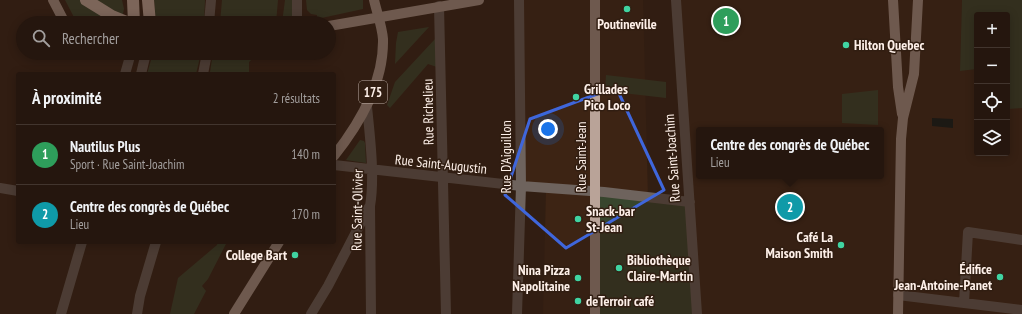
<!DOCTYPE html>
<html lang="fr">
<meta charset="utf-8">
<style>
:root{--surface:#25160e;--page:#31231c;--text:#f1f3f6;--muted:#a39f9e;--line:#42352e;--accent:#0f766e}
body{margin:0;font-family:"PT Sans Narrow",sans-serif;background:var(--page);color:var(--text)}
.controls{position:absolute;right:12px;top:12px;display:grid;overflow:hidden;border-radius:4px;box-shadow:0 2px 10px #0003}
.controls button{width:36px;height:36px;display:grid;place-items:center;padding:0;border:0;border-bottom:1px solid var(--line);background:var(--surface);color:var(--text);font:20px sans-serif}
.you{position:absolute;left:548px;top:129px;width:14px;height:14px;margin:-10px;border:3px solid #fff;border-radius:50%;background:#1a73e8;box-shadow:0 0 0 6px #1a73e833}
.badge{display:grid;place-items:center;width:26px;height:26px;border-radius:50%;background:var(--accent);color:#fff;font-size:13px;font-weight:700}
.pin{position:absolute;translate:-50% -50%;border:2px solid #fff;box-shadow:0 1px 4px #0006}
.popup{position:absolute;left:696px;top:127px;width:188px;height:52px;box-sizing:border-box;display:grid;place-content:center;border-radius:4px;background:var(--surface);filter:drop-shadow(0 1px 3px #0005);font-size:13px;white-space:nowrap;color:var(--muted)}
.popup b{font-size:15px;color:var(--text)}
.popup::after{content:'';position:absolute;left:50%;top:100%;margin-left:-8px;border:8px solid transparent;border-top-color:var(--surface)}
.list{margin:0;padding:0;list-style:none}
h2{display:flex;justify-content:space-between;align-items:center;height:52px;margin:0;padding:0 16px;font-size:17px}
h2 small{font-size:13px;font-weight:400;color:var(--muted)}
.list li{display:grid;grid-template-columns:26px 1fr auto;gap:12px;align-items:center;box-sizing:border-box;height:60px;padding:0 16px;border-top:1px solid var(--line)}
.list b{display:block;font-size:15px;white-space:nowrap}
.list p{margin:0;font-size:13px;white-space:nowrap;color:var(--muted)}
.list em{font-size:13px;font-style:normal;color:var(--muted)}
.icon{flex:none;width:22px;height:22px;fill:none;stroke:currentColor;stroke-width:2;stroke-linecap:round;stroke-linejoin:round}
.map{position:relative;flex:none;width:1022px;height:314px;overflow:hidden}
.search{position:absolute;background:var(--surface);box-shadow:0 2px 10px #0003;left:16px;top:16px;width:320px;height:44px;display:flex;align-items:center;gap:10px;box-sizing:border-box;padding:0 14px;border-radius:22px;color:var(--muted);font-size:15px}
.panel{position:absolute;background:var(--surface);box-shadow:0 2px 10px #0003;left:16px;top:72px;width:320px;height:172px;border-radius:4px}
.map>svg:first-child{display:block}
.built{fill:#3d2414;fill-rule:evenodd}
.green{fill:#37452d}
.water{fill:#031417}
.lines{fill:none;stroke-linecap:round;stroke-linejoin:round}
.minor{stroke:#6e635d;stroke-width:10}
.major{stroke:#b9a398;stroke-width:10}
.highway{stroke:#d7bdaf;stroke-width:12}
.marked{fill:none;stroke:#3f66db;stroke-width:3;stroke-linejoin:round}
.poi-dot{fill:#40d4a2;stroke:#311e12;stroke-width:1.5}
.labels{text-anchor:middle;stroke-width:3;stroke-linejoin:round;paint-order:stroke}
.shield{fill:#311e12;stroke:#c0b1a8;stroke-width:1}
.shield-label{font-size:13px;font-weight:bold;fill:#fef0e9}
.poi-label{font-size:14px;font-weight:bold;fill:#fef0e9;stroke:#311e12;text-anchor:start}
.street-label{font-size:14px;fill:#fef0e9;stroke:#311e12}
</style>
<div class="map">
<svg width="1022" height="314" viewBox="0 0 1022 314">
<rect width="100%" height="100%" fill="#311e12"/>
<path class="built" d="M519,0H643L648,198L595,314H543L546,189L521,186Z
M676,0H962L960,71L977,69V153H1007V75L1009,108H1022V314H697ZM699,130H881V176H699Z"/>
<path class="green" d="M65,0H122L124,9L121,23H77Z
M154,0H205L204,23H156Z
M222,0H278L276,23H220Z
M285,0H293V21L282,23Z
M306,0H363V9L317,19V15L311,14L307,10Z
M962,0H1022V108L1009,109L1007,75V15H977V69L960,71Z
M429,27L395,64L396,43L398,32Z
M435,39L437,67L428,64L390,108L387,105L395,82Z
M153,53H201L196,74H147Z
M213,53H257L256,56L249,62V74H226L210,72Z
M606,75L666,82V98L605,91Z
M878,90V125L842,123V94Z
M360,140L364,141L365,143L366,163L346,160Z
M595,192L690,202L697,314H595Z
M218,242H227L208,279L202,286L206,291L194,314H170L178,278L217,245Z"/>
<path class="water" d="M932,118L953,119V128L932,126Z"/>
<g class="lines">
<path class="minor" d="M297,0V23
M676,0L697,314
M439,6L446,314
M209,23L211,0
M125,74L131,53
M141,74L146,53
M203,74L207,53
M367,107C370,136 375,178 370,206L371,314
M334,165L521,186L604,192L690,202
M0,188L18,191
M898,295L1022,310
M964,303L968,232L1022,240
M61,314L82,242
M137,314L140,296L156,242
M311,314L328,286L369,207
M517,314L521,186L519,0"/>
<path class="major" d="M53,0L65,23
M893,0L898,87L902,114
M329,26L479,0
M334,156C360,123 384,83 383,39C382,26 377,13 374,0
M234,314L279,242
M595,314V0
M898,314L901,139L903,118L914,74L918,0"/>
<path class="highway" d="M86,0L112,16L129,23
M133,0L134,23
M148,0L150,23"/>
</g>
<path d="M0 0H1022V314H0ZM616,87L664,190L566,248L505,195L530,119Z" fill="#311e12" fill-opacity=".55" fill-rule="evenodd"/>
<path class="marked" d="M616,87L664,190L566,248L505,195L530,119Z"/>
<g class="poi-dot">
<circle cx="627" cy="9" r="4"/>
<circle cx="846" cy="45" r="4"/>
<circle cx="576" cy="97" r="4"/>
<circle cx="578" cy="219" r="4"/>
<circle cx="841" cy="245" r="4"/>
<circle cx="295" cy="255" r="4"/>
<circle cx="619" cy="268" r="4"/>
<circle cx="1000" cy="277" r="4"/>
<circle cx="578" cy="278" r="4"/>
<circle cx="578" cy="301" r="4"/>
</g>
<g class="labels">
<rect class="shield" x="359" y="81" width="28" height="22" rx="3"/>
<g class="shield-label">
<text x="373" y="97">175</text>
</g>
<g class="poi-label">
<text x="627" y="29" text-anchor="middle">Poutineville</text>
<text x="854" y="50">Hilton Quebec</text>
<text x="584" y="94">Grillades<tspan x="584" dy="16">Pico Loco</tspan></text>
<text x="586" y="216">Snack-bar<tspan x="586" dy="16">St-Jean</tspan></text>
<text x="833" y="242" text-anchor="end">Café La<tspan x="833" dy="16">Maison Smith</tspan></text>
<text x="287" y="260" text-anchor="end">College Bart</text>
<text x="627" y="265">Bibliothèque<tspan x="627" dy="16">Claire-Martin</tspan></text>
<text x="992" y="274" text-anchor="end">Édifice<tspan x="992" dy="16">Jean-Antoine-Panet</tspan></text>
<text x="570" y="275" text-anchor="end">Nina Pizza<tspan x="570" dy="16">Napolitaine</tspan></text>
<text x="586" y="306">deTerroir café</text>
</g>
<g class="street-label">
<text transform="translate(428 112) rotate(-91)" y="5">Rue Richelieu</text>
<text transform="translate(506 157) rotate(-90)" y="5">Rue D'Aiguillon</text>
<text transform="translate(581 157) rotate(-90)" y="5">Rue Saint-Jean</text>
<text transform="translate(672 158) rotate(-94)" y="5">Rue Saint-Joachim</text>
<text transform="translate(441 164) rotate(6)" y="5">Rue Saint-Augustin</text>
<text transform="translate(357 210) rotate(-89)" y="5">Rue Saint-Olivier</text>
</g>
</g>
</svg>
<div class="controls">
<button>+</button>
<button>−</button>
<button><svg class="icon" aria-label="locate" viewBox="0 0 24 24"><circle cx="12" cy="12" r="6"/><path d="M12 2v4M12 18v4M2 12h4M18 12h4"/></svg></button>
<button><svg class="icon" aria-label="layers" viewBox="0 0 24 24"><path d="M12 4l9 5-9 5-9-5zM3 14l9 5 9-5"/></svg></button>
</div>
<div class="you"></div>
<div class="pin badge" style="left:726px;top:21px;background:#2e9e5b">1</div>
<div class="pin badge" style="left:790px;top:207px;background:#0f9aa8">2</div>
<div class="popup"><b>Centre des congrès de Québec</b>Lieu</div>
<div class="search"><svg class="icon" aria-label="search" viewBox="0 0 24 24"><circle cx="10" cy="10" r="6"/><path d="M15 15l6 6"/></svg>Rechercher</div>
<section class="panel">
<h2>À proximité<small>2 résultats</small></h2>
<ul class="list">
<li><span class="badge" style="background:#2e9e5b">1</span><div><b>Nautilus Plus</b><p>Sport · Rue Saint-Joachim</p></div><em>140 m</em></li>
<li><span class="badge" style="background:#0f9aa8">2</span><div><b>Centre des congrès de Québec</b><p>Lieu</p></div><em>170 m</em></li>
</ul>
</section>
</div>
